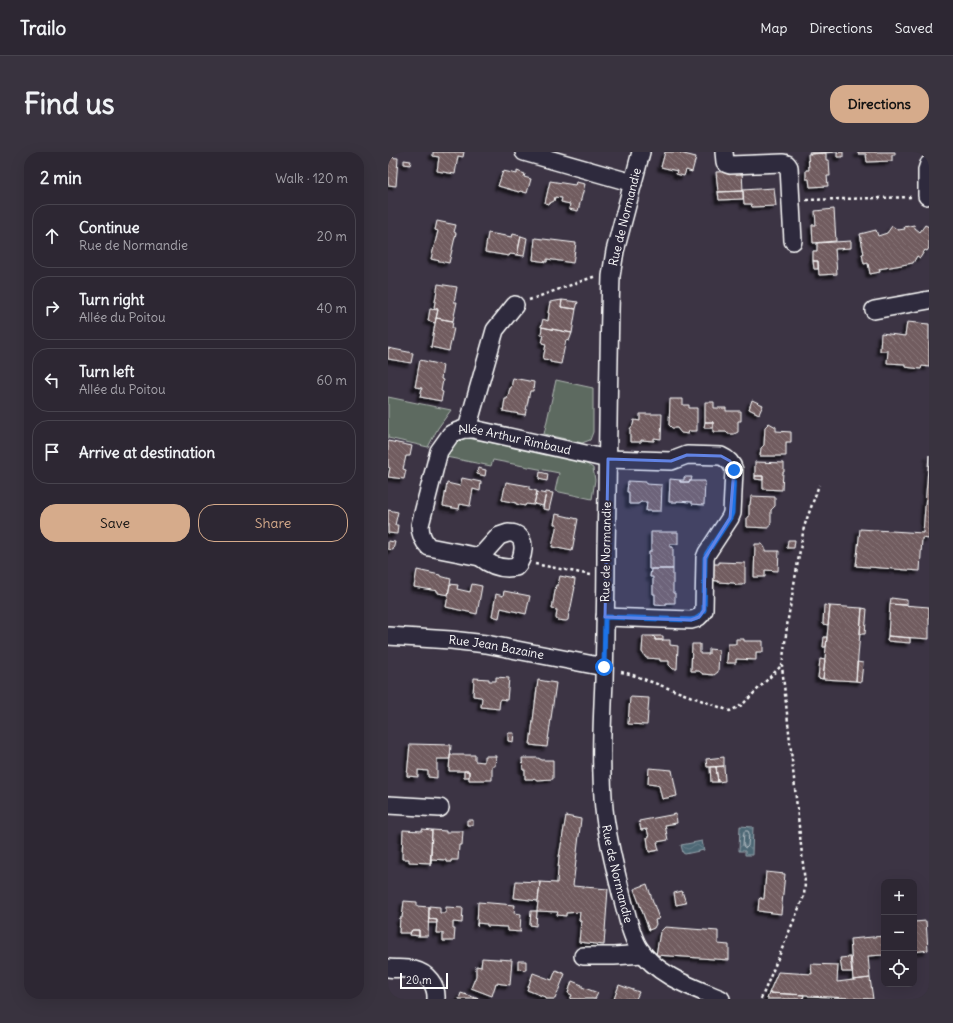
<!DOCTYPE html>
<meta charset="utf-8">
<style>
:root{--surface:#2d2733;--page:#39333f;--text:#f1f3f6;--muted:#a7a5ac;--line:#48444e;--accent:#d6ab8b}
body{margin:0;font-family:Delius,sans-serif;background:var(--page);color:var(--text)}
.controls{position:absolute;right:12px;bottom:12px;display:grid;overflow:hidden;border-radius:8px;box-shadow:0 4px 16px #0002}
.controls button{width:36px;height:36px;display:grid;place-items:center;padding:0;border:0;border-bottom:1px solid var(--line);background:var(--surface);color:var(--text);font:20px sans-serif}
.scale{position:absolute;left:12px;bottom:10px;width:48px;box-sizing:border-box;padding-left:4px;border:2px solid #fff;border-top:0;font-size:11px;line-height:14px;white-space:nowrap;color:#fff;-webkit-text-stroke:3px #2f2a3d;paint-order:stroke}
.stop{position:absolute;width:12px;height:12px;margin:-9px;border:3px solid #1a73e8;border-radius:50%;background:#fff}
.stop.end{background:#1a73e8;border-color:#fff;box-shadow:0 1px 4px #0008}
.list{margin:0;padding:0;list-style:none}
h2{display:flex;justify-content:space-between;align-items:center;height:52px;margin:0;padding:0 16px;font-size:17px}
h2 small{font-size:13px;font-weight:400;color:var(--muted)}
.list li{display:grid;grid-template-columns:26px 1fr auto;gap:12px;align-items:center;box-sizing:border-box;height:64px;margin:0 8px 8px;padding:0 8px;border:1px solid var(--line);border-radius:16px}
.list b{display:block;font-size:15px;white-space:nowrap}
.list p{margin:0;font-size:13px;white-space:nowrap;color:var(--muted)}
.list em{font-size:13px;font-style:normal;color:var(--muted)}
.actions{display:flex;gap:8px;padding:12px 16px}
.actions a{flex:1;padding:9px 0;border:1px solid var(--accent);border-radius:16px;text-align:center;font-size:14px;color:var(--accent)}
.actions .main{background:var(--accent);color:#111}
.icon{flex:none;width:22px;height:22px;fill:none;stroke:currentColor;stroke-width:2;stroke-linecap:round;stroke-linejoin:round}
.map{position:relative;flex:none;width:541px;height:847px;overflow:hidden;border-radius:16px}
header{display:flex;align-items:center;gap:24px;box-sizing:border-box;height:56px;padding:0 20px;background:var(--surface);border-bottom:1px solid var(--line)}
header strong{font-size:19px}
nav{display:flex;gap:22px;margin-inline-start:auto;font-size:14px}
.intro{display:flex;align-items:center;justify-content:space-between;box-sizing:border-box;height:96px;padding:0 24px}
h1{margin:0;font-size:28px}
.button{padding:10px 18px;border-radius:16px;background:var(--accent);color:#111;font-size:14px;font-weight:700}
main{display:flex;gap:24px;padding:0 24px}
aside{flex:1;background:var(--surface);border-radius:16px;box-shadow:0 4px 16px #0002}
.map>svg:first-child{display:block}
.grass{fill:#5d6b61;stroke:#aeb5b0}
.water{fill:url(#water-waves);stroke:#95a4ac}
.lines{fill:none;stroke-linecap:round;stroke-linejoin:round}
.shore{stroke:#b8c2c8;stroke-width:1}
.building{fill:url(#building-back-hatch);stroke:#fff;filter:url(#shadow)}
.minor-casing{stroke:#fff;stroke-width:20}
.path{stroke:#fff;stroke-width:2.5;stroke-dasharray:3 3;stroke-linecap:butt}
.minor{stroke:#2f2a3d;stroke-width:17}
.route{stroke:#1a73e8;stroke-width:5}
.marked{fill:#6183e4;fill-opacity:0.2;stroke:#6183e4;stroke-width:3;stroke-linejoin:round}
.labels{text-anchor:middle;stroke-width:4;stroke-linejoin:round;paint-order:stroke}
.street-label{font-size:12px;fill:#fff;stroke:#2f2a3d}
</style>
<header>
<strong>Trailo</strong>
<nav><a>Map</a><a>Directions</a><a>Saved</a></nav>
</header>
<div class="intro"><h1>Find us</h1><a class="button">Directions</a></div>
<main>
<aside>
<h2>2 min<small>Walk · 120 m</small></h2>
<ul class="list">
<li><svg class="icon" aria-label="ahead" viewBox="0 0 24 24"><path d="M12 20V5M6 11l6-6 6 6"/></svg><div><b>Continue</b><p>Rue de Normandie</p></div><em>20 m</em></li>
<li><svg class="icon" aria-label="right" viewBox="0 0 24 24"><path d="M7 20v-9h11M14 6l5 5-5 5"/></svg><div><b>Turn right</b><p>Allée du Poitou</p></div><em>40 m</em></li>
<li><svg class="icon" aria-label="left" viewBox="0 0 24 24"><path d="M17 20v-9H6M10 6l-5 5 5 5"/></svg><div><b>Turn left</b><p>Allée du Poitou</p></div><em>60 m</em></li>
<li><svg class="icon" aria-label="arrive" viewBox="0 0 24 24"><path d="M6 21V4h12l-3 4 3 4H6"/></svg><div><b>Arrive at destination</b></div></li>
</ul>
<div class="actions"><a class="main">Save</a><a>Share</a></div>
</aside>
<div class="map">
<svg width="541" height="847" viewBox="0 0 541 847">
<defs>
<pattern id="water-waves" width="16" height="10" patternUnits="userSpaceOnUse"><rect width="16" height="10" fill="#4e6775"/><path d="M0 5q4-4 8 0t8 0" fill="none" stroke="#697e8a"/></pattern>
<pattern id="building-back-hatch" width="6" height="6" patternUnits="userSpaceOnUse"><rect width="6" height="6" fill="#715b5f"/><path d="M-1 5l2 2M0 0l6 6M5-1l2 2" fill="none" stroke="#867477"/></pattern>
<filter id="shadow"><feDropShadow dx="-3.5" dy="3.5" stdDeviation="1" flood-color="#0009"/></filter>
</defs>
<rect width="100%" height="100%" fill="#3c3444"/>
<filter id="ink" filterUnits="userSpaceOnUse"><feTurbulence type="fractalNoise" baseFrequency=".025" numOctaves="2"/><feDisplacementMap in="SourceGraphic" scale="8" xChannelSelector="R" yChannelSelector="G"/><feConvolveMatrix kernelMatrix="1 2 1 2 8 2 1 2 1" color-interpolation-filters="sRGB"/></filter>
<g filter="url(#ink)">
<path class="grass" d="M168,228L205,236V280L202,288L194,291L156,282Z
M0,245L63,258L50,276L40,295L0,286Z
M77,286H80L194,309L205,316L207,328L204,347L167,339L171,321L105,308L103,314L58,305C62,296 67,289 77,286Z"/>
<path class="water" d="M352,674L365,675L364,703H357V699H351Z
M314,689L316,698L297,702L295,701L293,693Z"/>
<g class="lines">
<path class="shore" d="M357,679H360L361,681L360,694L358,696L356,695L355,693L356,680Z"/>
</g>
<path class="building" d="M45,0H76L75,5L70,4L67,22L49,19L51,5L45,4Z
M277,0H292V1L308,5L304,20L298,18L296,24L288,22L289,19L273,15Z
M421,0H450L422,2Z
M455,0V5H449V1Z
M470,0H507V3H504V9L479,10L478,2H470Z
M438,1V8H441L442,24H439L440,34L422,35L421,27H418V18H421L420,2Z
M0,5L10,6L8,34L0,33Z
M16,8L23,9L22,13L16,12Z
M115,19L129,22V19L137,22L136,25L143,27L139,41L132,39L131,40L110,34Z
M354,19L355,39L330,40L328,20Z
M162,29L187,33L188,30L197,32L190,59L181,57L182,52L173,50L174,46L167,45L166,49L160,52L157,51Z
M386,36L388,54L364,55L363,52H356L355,38Z
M355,39V47L331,48L330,40Z
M446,57L448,89L425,91L424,73H428L427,59Z
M49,69L68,73L66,80L68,81L61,111L43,107L50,79L47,78Z
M526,73L527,76L532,80L537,73L541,75V96L539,99L537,98L532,106L529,104L525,111L491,117L492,120L482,122L480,111L476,112L474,102H476L472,82L488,78L490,84L499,81L504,74L510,78L517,77L516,75Z
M100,81L124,85L125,82L133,84L129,103L122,102L121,104L97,100Z
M133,84L139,86L136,104L129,103Z
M147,86L188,91L185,111L159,107V110L145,108Z
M463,89V96L447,97L449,122L431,123L430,109H425V99H429V91Z
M425,109H430V117H426Z
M50,132L69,135L66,150H69L65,169L48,166L50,157L46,156Z
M174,148L173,155L188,157L184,181L153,175L155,167L160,169L161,161H160L162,150Z
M174,148L190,150L188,157L173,155Z
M42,157L50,158L47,171L40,169Z
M48,166L65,169L64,176H66L61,199L43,195Z
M519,170L541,172V215L534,214L533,217L517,215V212L499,211L500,199H492L493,181L517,184Z
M154,175L184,181L181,189L178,188L173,212L162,210V208L155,207L158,192L154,191L156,183H153Z
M0,196L25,201L23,211L0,207Z
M32,208L55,213L53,227L55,228L53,239L55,240L53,249L32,245L34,236L27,235Z
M125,226L146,230L145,239H142L137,263L115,259L117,247H119L122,236H123Z
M282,247H295V253H301V256H309V279H301L300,282L293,281L289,276H284L281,273Z
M364,248L375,253L371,262L361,257Z
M317,250H326V256H338V259H353V269H350V280L346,282H340L338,280H325V270H317Z
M252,262H274L273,287L266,286V289L253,288V290H242V277L245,273L246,268L252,269Z
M317,270H325V276H316Z
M381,271L388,275V279L403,280V290H398V304H372L373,296L376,293L377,275Z
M0,289L24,294L22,304H18L15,317L18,318L16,327L0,325L2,316L0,315Z
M541,303V387L534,386L532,419L468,414L472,377L535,381Z
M367,310L396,311V320H395L394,338L375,337V324H367Z
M90,316L98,318L97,324L89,322Z
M152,320L160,322L159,329L151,327Z
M367,324H375V328L367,327Z
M296,325H304L303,329H301V330H292V328H296Z
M74,326L93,330L92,339L85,337L82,354L72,352L71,357L55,354L59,331L72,334Z
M282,327L292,328V330H301V329H317L316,353L304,352V350L289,349V350H281Z
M240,329L258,330V332L274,333L273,359H258L259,350H253L250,352H241V340H239Z
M118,330L141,334V337L149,339L146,353L138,352L137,354L128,352V351L114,348Z
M149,340L158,342L155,354L146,352Z
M158,340L165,341L161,358L155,357Z
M363,344L387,345V354L383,358V371L381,373V376L359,375V365H361V353H362Z
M0,358L10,360L7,373H10L9,382L0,381Z
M168,362L190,367L184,399L164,395L169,372H166Z
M263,380H290V392H282V395H285V417H261V400H263Z
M400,388H407L406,396H399Z
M0,389L7,390L5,398L0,397Z
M367,392H374L377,396V399H391L390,419L377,418V425H366Z
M331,410L357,411V431L354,433H348L346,431L330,430V429L322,428V412H331Z
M263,417H285V441H287V451H278V453L267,452V442H265V425H262Z
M29,418L52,423V424L63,427L60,443L50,441V439L26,435Z
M172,424L187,427L186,435H187L182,460H181L180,468L178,469L169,468L168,466L169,458L164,457L168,433H170Z
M62,432L70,433L69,437L82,440L84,432L94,434L89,462L58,455Z
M116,439L142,444L138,462L113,456L111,466L104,464L108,442L115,444Z
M503,446L519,448V453L502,452Z
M502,452L541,455V487L500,484Z
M436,453L442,454L440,473L435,472Z
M442,454L474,456L468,529L435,527Z
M474,456L479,457L477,482H472Z
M255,484H265L267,486V488H282V493L290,494L289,517H285L281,513V509H272V507L258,506L254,500Z
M265,484H275V488H267V486Z
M500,484L522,486V491L499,489Z
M436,485H439L438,495H435Z
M348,487H356V489H375V500H368V508L348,507V511H339L340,492H348Z
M304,492H312V502H321V497L331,498L330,520L326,523L315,522L311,519H303Z
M432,507L437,508L435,527L430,526Z
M469,510L475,511L473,530L468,529Z
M108,525L121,526L119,548L112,547L111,557L93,555L94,546L93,545L85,544L86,526L101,527V529H108Z
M150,528L168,531L159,595L142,593Z
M242,545L261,546L259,573L240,572Z
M120,581H126L125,590L120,589Z
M22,592L63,593L62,607H49V626L40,625V619L30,618V625L19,624Z
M62,603H87V609L96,610V604H108L107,614H104V628H81V619H61Z
M336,605V614L319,615L318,607Z
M134,606H150L154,608H165V627L149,628L146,626L145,627H137V618H135Z
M336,614L337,629L330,630L328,615Z
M322,615H328L330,630H323Z
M261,616L284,618L289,644L274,647L271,634L268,633L260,632Z
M76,619H81V625H76Z
M288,662L289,671L277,673L280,688L269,690L271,698L261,700L259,685H261L259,677L253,678L251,669Z
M178,664L193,667L185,734L220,737L216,793L191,790L193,769H191L192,760L178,761V764L169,763L170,760L149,759L152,730L169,731L171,705Z
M79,668H85V673H79Z
M34,677L44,678L43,711L21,710V707H14L15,678L34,679Z
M44,678L58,679V681H61V679H75L74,693H71L70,708H63V710H58V708L43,707L42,714Z
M378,720L397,722L393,762L370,759L371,747L372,746H374L373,747H376Z
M128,729L152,730L150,749L126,746Z
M259,732L271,767L267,768L268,772L266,776L261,778L246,737Z
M294,739L298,751L288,753L286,741Z
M16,749L29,750V754L41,755L40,784H31V778H24L22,781H11L12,766H14Z
M90,750L127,753L126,761L133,762L132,779L133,780L120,779V776H119V775L99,774V772L89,771V774H90H89Z
M41,754L52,755V761H58V755L75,756L74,771L65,770V777H67L66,789H55V781H48L49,768L41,767Z
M143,759H149L148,774L142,773Z
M41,767L49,768V771H40Z
M538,769L540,798L526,800V770Z
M277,775L330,779V792L341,793V808L268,803L272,780Z
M24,778H31V784L22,783L23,780Z
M496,784V803L480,804L482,826L465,828L462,787Z
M462,805L464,820H454L452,806Z
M94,806L124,808L122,833L108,831L104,844L83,836L88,824V814L93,815Z
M130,809H138V818L130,817Z
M423,812L450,813L449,830L482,826L485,847L420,844V843L381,841L390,820L424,822Z
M168,818L177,822L167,847H157V845L139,838L145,821L164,828Z
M184,829L194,833V835L210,841L207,847H182L184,843L180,841Z
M231,833L251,840L248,847H226Z
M73,841L91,847H71Z
M381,841L416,843L415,847H379Z"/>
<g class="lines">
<defs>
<g id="minor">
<path d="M136,0L245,31"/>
<path id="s1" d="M253,0L227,99L223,124C220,215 220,306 218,397C218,441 217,485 216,529C214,572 212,615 216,657C219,687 227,716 234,745C239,762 242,782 251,796C269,824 304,835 333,847"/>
<path d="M336,0L337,10L339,12L342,13L395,11L399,12L401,15L405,89"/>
<path d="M539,44V18L541,12"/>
<path d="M486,158L541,148"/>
<path d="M79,277L107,178L127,153"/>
<path d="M120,381C123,381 125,381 127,382C140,387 135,407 128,415C114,418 103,414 92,405L111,384Z"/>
<path id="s2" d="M92,405L41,395C35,389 32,383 32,373L51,299L63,282L70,279L76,277H85L220,307L283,309L299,303L333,304C340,307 344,311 346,318L344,361L342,366L319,401L317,406L316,458C313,464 310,467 303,468L217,465"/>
<path id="s3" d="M0,484L63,488L98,492L216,515"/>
<path d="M0,653L52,656"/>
<path d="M195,804H226L255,802"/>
<path d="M0,816C8,817 18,816 26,818C39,821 49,833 48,847"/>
</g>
</defs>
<use href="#minor" class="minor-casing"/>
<path class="path" d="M418,48L525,45
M141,148L208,124
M147,412L203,423
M233,520L242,522L342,559L354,553L393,514
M373,847L416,744L417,731L394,514L400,467L416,375L431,333"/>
<use href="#minor" class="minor"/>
</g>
</g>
<g class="lines" filter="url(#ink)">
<path class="route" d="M216,515L217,465L303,468C310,467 313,464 316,458L317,406L319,401L342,366L344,361L346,318"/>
</g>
<path class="marked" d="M299,303L333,304L342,309L346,318L342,366L317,406L316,458L311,465L303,468L217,465L220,307L283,309Z"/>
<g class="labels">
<g class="street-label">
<text transform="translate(237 65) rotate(-76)" y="4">Rue de Normandie</text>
<text dy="4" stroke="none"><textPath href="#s2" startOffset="239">Allée Arthur Rimbaud</textPath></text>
<text transform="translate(218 400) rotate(-89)" y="4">Rue de Normandie</text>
<text dy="4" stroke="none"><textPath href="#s3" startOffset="109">Rue Jean Bazaine</textPath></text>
<text dy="4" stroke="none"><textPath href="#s1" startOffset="727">Rue de Normandie</textPath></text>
</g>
</g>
</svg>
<div class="controls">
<button>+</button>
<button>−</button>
<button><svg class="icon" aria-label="locate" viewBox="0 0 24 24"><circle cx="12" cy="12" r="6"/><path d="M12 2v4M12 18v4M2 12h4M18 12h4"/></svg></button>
</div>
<div class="scale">20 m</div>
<div class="stop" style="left:216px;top:515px"></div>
<div class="stop end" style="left:346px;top:318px"></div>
</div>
</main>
